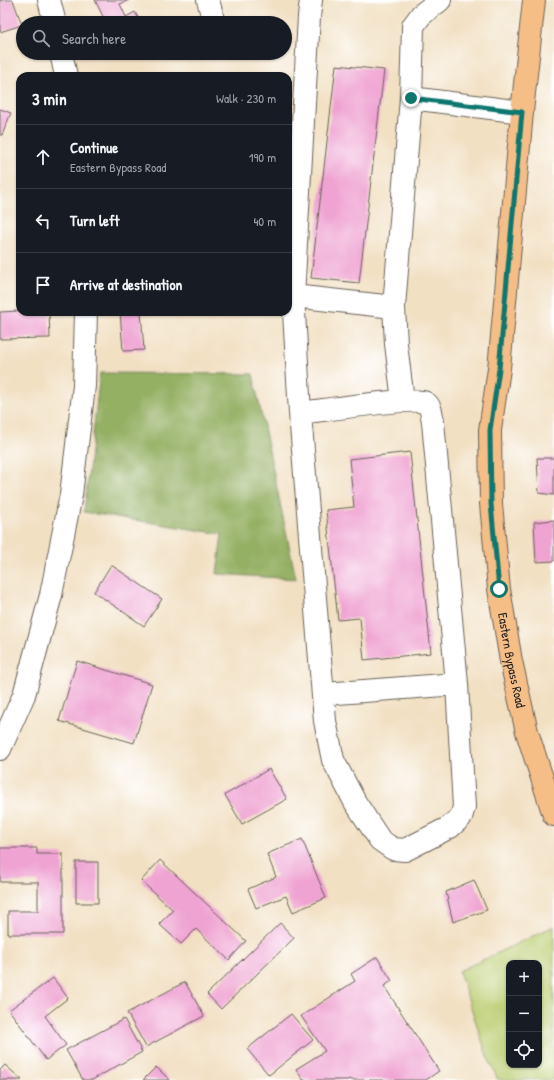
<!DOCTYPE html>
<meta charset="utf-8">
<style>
:root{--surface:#171b24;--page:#20242c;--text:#f1f3f6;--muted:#9ea1a6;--line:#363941}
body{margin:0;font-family:"Patrick Hand",sans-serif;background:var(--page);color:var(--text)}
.controls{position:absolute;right:12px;bottom:12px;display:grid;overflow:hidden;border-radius:8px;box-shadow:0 1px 3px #0004}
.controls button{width:36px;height:36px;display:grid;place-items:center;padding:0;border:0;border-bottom:1px solid var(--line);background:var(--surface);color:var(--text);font:20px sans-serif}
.stop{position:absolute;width:12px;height:12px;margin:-9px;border:3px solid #0f766e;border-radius:50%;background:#fff}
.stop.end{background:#0f766e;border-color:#fff;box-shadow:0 1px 4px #0008}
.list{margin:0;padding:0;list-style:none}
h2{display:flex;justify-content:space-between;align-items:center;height:52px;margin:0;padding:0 16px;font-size:17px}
h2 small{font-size:13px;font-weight:400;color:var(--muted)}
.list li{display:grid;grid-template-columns:26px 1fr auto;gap:12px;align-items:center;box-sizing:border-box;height:64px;padding:0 16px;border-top:1px solid var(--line)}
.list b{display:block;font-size:15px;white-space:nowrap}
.list p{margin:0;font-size:13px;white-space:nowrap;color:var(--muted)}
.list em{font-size:13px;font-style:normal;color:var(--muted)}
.icon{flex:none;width:22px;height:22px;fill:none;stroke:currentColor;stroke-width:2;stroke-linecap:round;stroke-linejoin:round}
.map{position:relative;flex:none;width:554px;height:1080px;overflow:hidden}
.search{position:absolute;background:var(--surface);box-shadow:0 1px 3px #0004;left:16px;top:16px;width:276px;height:44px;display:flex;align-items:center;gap:10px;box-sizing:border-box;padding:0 14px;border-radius:22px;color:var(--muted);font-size:15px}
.panel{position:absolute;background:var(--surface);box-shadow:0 1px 3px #0004;left:16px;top:72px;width:276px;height:244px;border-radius:12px}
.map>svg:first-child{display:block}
.green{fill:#bbcd71;stroke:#6c7446;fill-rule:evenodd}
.forest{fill:#94b063;stroke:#586640}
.building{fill:#efa3d2}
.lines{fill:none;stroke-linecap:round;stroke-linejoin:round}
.minor-casing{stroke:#676156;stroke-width:24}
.major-casing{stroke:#676156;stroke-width:24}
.minor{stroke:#fff;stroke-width:22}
.major{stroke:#f6be87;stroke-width:22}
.route{stroke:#0f766e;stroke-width:5}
.labels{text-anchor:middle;stroke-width:3.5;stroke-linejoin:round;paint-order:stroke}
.street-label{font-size:13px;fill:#1c1c1c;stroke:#fff}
</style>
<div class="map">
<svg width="554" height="1080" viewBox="0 0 554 1080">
<rect width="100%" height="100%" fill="#fff"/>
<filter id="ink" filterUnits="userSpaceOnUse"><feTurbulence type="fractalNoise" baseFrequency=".025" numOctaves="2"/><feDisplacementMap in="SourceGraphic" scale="8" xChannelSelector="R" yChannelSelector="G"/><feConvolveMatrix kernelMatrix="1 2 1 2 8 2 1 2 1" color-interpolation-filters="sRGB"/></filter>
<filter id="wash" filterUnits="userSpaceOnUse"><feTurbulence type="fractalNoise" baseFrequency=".012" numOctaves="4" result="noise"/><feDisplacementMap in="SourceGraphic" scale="16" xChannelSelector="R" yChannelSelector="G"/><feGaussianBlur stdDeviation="0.9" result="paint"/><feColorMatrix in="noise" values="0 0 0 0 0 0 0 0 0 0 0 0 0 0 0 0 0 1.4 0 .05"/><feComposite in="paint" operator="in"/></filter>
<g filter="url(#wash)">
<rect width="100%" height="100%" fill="#f2e0c3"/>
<path class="green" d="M554,926V1080H498L487,1056L459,971ZM509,963H539V1065H509Z"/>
<path class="forest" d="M100,373L253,374L296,579L217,574L222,534L84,512Z"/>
<g id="blocks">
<path class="building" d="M0,0H13L22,25L0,32Z
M95,0H129L120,4L126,17L135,12L141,23H106Z
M336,65L384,70L359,283L311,278Z
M0,109L11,113L2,135H0Z
M20,311L49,312L50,338L0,339V312Z
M120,312H141L144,350L123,351Z
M410,452L431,653L364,660L360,618L338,620L326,510L354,507L349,459Z
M537,458H554V495L539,493Z
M554,520V561L536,562L534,522Z
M111,565L162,599L144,626L94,592Z
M77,661L152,684L134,743L59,721Z
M269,769L287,799L242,824L225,795Z
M302,839L326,898L293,912L286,896L256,908L248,889L276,877L267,854Z
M0,848H37V854H63V934H8V911H38V882H0Z
M160,860L246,941L229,960L196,929L181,944L159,924L173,910L141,881Z
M76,862H98V903H76Z
M474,880L487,910L453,922L446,892Z
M280,923L294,938L221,1009L207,994Z
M377,957L392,981L384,986L439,1071L426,1080H351L350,1079L347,1080H303L296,1069L325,1051L301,1016L355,981L351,974Z
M53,978L68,998L45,1016L66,1045L46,1060L9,1010Z
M185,982L204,1016L146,1047L127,1013Z
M291,1014L313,1040L269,1075L247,1049Z
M124,1019L142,1052L92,1080H83L66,1050Z
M5,1065L22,1080H0V1070Z
M156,1067L170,1080H143Z"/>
</g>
</g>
<g filter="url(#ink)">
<use href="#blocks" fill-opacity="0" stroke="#676156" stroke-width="1"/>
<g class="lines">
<defs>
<path id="minor" d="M49,0L55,23
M208,0L212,15
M61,53L66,76
M411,98L522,112
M293,296L394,307
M403,401L396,344L394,307L411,98L413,26L421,15L440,0
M300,413C320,411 414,396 426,403C431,406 432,416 433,422L457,684L464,807L461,817L450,827L405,850L393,849L380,840L355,802L333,760L325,721L300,413L293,296L309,17L311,0
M324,694L457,684
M0,749L24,695L51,595L71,495L84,386L86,312"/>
<g id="major">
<path id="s1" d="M534,0L522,112L499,369L490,430L491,504L499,589L511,661L527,732L554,815"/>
</g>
</defs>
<use href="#minor" class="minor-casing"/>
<use href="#major" class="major-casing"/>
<use href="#minor" class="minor"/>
<use href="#major" class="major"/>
</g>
</g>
<g class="lines" filter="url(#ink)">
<path class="route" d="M411,98L522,112L499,369L490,430L491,504L499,589"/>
</g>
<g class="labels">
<g class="street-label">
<text dy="5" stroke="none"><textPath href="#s1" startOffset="664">Eastern Bypass Road</textPath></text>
</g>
</g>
</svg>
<div class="controls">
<button>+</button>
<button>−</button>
<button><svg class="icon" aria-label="locate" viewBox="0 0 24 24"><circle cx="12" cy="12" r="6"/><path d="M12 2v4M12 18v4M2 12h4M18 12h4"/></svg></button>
</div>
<div class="stop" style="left:499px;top:589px"></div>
<div class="stop end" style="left:411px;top:98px"></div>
<div class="search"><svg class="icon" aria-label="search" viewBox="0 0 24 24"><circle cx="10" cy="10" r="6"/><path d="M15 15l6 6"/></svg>Search here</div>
<section class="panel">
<h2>3 min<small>Walk · 230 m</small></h2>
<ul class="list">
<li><svg class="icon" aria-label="ahead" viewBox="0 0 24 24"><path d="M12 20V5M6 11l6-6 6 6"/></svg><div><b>Continue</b><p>Eastern Bypass Road</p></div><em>190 m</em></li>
<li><svg class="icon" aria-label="left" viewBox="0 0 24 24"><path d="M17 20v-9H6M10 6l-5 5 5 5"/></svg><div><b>Turn left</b></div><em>40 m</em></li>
<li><svg class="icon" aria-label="arrive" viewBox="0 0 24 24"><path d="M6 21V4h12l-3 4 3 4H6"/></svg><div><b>Arrive at destination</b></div></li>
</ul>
</section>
</div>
